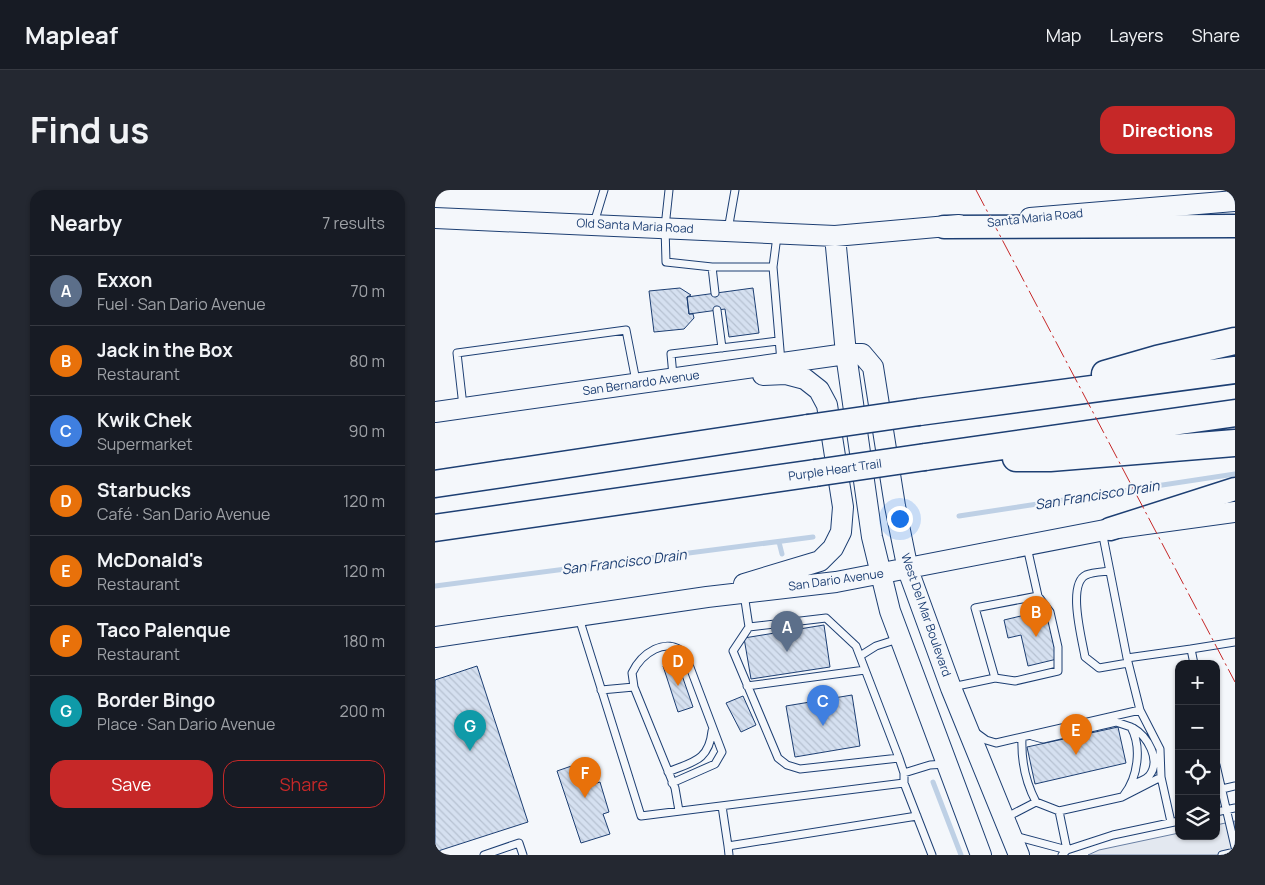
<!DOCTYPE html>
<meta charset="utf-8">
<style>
:root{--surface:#171b24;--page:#242831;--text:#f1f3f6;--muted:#9ea1a6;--line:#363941;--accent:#c62828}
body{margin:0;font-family:Manrope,sans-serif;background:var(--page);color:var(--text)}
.controls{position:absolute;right:15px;bottom:15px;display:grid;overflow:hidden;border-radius:10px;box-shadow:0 1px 4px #0004}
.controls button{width:45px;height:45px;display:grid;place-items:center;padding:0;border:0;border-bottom:1px solid var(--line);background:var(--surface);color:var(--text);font:25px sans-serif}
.you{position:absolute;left:464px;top:328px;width:18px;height:18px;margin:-12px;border:4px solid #fff;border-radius:50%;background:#1a73e8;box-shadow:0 0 0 8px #1a73e833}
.badge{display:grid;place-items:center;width:32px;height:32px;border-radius:50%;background:var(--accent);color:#fff;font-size:16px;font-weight:700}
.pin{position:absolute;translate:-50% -41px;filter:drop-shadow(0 1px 2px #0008)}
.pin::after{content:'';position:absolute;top:26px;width:18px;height:15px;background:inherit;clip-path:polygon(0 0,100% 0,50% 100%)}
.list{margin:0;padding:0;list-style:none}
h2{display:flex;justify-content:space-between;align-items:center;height:65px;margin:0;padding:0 20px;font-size:21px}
h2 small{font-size:16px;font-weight:400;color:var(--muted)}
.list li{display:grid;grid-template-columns:32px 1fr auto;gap:15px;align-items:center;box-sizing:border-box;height:70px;padding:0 20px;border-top:1px solid var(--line)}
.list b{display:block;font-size:19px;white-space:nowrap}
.list p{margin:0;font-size:16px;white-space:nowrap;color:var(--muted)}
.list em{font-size:16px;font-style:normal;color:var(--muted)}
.actions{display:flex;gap:10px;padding:15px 20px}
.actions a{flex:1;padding:11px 0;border:1px solid var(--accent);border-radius:15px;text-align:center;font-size:18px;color:var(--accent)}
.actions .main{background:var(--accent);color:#fff}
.icon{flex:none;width:28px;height:28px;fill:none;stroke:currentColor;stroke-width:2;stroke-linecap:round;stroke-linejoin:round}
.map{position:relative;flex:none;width:800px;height:665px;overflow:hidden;border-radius:15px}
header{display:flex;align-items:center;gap:30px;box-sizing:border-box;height:70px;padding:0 25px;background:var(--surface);border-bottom:1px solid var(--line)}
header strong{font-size:24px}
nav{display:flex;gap:28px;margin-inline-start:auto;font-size:18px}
.intro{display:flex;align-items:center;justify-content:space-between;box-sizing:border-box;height:120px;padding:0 30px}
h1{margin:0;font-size:35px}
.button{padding:12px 22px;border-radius:15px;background:var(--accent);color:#fff;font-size:18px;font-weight:700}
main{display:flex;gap:30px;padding:0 30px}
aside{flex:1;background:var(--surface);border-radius:15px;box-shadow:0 1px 4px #0004}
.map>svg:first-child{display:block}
.parking{fill:#e3e8f0;stroke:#687fa3}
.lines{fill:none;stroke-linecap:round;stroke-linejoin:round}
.stream{stroke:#bed0e5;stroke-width:5}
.building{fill:url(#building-back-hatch);stroke:#1d3f73}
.service-casing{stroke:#1d3f73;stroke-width:9}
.secondary-casing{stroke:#1d3f73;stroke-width:22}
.primary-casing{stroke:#1d3f73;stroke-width:25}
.motorway-casing{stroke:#1d3f73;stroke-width:29}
.service{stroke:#f4f7fb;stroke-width:7}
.secondary{stroke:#f4f7fb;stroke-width:20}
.primary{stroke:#f4f7fb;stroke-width:22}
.motorway{stroke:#f4f7fb;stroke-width:26}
.motorway-bridge-casing{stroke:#1d3f73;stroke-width:29;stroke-linecap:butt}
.motorway-bridge{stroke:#f4f7fb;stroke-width:26}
.power{stroke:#c62828;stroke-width:1;stroke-dasharray:18 4 2.5 4;stroke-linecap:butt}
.labels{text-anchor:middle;stroke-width:4;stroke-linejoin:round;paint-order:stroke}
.street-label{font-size:12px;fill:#1d3f73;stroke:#f4f7fb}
.water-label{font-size:14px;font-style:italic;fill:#1d3f73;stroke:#f4f7fb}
</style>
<header>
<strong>Mapleaf</strong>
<nav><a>Map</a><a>Layers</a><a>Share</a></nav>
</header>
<div class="intro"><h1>Find us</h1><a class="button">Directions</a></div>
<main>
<aside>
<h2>Nearby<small>7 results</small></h2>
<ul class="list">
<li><span class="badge" style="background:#5c6f8a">A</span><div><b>Exxon</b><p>Fuel · San Dario Avenue</p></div><em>70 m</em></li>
<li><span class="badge" style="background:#e8710a">B</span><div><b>Jack in the Box</b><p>Restaurant</p></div><em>80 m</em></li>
<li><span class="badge" style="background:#3f7fe0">C</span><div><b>Kwik Chek</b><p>Supermarket</p></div><em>90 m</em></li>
<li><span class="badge" style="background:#e8710a">D</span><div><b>Starbucks</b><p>Café · San Dario Avenue</p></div><em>120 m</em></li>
<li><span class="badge" style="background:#e8710a">E</span><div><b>McDonald's</b><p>Restaurant</p></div><em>120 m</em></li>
<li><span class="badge" style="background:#e8710a">F</span><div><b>Taco Palenque</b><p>Restaurant</p></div><em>180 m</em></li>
<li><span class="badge" style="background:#0f9aa8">G</span><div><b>Border Bingo</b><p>Place · San Dario Avenue</p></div><em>200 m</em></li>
</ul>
<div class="actions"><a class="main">Save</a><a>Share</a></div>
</aside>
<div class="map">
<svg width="800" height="665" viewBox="0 0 800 665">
<defs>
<pattern id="building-back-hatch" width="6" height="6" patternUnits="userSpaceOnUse" patternTransform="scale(1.25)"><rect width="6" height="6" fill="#d5e0f0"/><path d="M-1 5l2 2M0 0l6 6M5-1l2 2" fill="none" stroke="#b6c1d1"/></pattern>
</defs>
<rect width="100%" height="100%" fill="#f4f7fb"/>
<path class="parking" d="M800,631V665H653L664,660L744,643V646H781V635Z"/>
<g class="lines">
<path class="stream" d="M524,326L800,284
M344,352L347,364
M0,396L378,347
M498,592L526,665"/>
</g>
<path class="building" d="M245,98L256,105L252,107L254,124H258L259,128L249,139L219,142L214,101Z
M318,98L324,143L294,147L290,119L254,124L252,107Z
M611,420L622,469L593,476L586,445L573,448L569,430Z
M389,435L395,477L316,489L309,448Z
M242,471L258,517L243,522L228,476Z
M42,476L93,632L0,662V490Z
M417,505L425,556L360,567L351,516Z
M308,506L321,535L306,542L291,513Z
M683,537L691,573L600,594L592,557Z
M151,571L159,594L165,592L174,622L168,624L175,644L146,653L122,581Z"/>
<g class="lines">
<defs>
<path id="service" d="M234,0L230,37L231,72L277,77H338
M159,33L169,0
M293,40L300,0
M342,46L338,77L346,172
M277,77L280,103
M282,120L287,158
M238,186L236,164L343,151
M28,216L22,163L191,140L201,191
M667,341L692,468L756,459L759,474
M675,381C667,382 658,382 651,385C632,394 647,449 650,467L664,478L693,473
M309,404L314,437L391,428L421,456L464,568L469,583V593
M144,428L206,626L469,593L497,665
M314,437L298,461L343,568L352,575L365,579L464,568
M756,459L800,452
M425,466L441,456L463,449
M692,468L705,520L725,559L726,587L736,632
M560,488L580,491L623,481V457L615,422L603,406
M312,496L430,480
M199,497L197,483C206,464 231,445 250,464L287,562L280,574L237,593
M517,497L560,488L540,418L603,406L592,357
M166,500L199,497L240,598L244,621
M540,542L551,550L561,553L705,520
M597,546L608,549L681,532L696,537C707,557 703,587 689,605
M587,548C586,572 590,591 601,612L624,621L687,607L726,587
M781,575L800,657
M233,582C257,572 274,571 277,541
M469,583L495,575L511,574
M696,595C702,593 710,590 714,586C727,570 712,546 698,538
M787,599L800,596
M287,616L293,656L482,626
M624,621L632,660
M781,622L800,618
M570,628L601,612
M580,646L632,660
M293,656L294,665
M49,665L84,653L88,665
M627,665L632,660L678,645L744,631
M787,665L800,662"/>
<path id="secondary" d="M0,28L400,46L524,35
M595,28L800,11
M400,46L411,164L437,347L455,421L546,665
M0,222L411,164H427L438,177L460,316L473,380L516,498L584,665
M309,394L385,371L398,358L406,342L408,317L392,215L384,200L370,189L351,184L328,185
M0,447L272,407L401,392L675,339L800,322"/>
<path id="primary" d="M509,37L800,36
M675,339L800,299"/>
<path id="motorway" d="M670,184L722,169L800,151
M484,222L800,180
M490,267L800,223
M581,268H615L800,253
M0,294L373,238
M0,338L380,283"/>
</defs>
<use href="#service" class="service-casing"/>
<use href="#secondary" class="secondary-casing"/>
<use href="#primary" class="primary-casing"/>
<use href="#motorway" class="motorway-casing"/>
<use href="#service" class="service"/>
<use href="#secondary" class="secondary"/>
<use href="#primary" class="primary"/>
<use href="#motorway" class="motorway"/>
<defs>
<path id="motorway-bridge" d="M373,238L484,222
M380,283L490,267"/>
</defs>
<use href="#motorway-bridge" class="motorway-bridge-casing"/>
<use href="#motorway-bridge" class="motorway-bridge"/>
<path class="power" d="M541,0L800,492"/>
</g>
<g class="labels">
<g class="street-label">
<text transform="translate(600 28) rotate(-6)" y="4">Santa Maria Road</text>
<text transform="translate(200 36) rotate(3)" y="4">Old Santa Maria Road</text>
<text transform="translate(206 193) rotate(-8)" y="4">San Bernardo Avenue</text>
<text transform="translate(400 280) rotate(-8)" y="4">Purple Heart Trail</text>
<text transform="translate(401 390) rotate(-8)" y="4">San Dario Avenue</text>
<text transform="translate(491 425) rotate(71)" y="4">West Del Mar Boulevard</text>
</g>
<g class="water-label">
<text transform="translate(662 305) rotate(-9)" y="5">San Francisco Drain</text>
<text transform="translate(189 372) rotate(-7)" y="5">San Francisco Drain</text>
</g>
</g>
</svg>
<div class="controls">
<button>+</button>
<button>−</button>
<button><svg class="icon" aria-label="locate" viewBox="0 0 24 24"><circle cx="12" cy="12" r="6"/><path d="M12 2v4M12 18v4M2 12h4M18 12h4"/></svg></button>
<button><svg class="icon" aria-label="layers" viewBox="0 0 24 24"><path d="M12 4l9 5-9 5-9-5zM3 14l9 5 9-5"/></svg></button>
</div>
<div class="you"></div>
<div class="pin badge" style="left:352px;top:462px;background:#5c6f8a">A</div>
<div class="pin badge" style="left:601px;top:447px;background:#e8710a">B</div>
<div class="pin badge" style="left:388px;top:536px;background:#3f7fe0">C</div>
<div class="pin badge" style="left:243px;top:496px;background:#e8710a">D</div>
<div class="pin badge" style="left:641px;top:565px;background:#e8710a">E</div>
<div class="pin badge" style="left:150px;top:608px;background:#e8710a">F</div>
<div class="pin badge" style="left:35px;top:561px;background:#0f9aa8">G</div>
</div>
</main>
